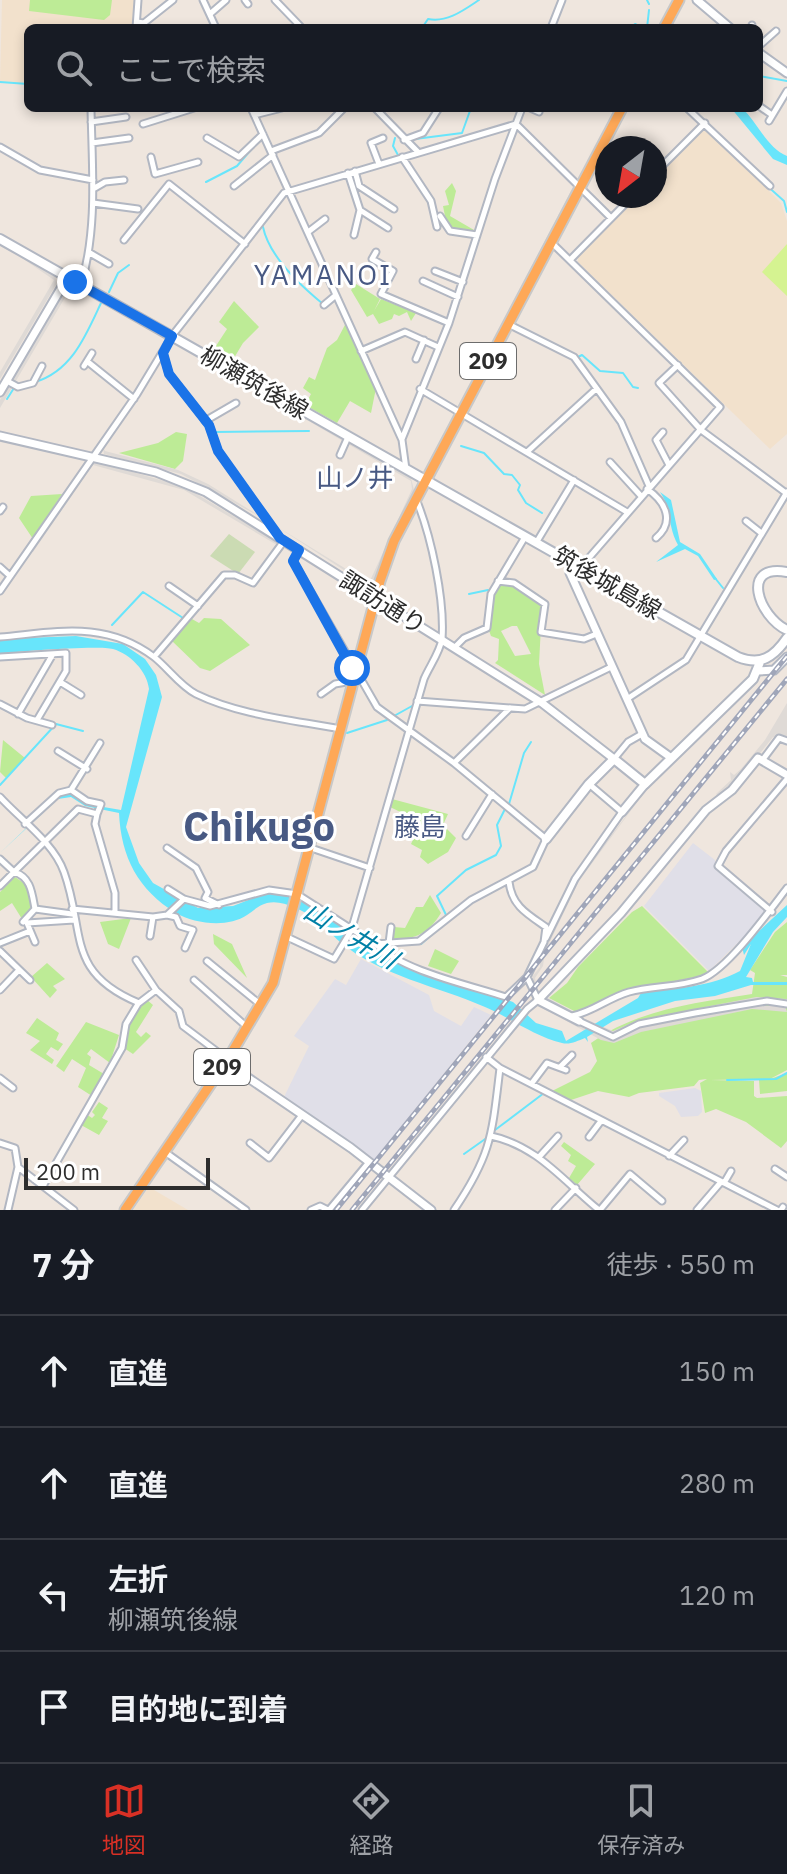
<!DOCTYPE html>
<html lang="ja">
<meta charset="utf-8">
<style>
:root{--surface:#171b24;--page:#242831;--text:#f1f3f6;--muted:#9ea1a6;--line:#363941;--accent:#d93025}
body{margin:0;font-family:"IBM Plex Sans","Noto Sans JP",sans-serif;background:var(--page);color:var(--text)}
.compass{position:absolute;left:595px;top:136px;width:72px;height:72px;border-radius:50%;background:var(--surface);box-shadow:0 4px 12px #0003;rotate:211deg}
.scale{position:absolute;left:24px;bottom:20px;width:186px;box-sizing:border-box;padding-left:8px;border:4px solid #2d2d2d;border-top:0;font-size:22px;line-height:28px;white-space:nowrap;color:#2d2d2d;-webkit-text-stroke:6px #fff;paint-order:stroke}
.stop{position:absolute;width:24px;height:24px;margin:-18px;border:6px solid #1a73e8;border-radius:50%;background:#fff}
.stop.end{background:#1a73e8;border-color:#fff;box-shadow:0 2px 8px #0008}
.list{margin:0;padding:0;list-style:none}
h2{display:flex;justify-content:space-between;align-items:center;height:104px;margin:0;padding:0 32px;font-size:34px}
h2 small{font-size:26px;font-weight:400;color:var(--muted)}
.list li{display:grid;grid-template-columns:52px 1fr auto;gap:24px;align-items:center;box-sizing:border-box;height:112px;padding:0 32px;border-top:2px solid var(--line)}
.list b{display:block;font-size:30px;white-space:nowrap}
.list p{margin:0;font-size:26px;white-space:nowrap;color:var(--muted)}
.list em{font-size:26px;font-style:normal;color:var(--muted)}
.icon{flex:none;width:44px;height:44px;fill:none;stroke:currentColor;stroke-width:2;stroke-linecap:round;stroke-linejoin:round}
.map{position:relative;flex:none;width:787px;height:1210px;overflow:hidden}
.search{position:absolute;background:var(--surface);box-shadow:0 4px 12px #0003;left:24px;right:24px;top:24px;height:88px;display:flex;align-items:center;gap:20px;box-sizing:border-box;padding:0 28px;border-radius:12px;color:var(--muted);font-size:30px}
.sheet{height:552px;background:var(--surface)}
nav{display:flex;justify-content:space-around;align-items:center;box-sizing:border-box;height:112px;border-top:2px solid var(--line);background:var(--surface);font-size:22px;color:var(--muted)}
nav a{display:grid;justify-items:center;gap:4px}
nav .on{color:var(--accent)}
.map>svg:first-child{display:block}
.industrial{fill:#e0dfe8}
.education{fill:#f2e1cc}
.green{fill:#bdeb96;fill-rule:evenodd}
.cemetery{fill:#cbdbb3}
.pitch{fill:#d5f391}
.plaza{fill:#dfdad6}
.water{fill:#68e5fb}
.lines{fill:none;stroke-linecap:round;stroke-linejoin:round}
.stream{stroke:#68e5fb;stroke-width:2}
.minor-casing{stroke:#b2b7c2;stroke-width:9}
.tertiary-casing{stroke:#b2b7c2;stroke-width:11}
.secondary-casing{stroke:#b2b7c2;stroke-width:12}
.trunk-casing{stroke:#c8c8c8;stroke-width:13}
.minor{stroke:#fff;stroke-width:5}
.tertiary{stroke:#fff;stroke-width:7}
.secondary{stroke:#fff;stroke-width:8}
.trunk{stroke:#fea857;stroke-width:9}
.rail-casing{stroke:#a0a6b9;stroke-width:5}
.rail{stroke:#fff;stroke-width:2;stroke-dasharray:6;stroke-linecap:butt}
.route{stroke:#1a73e8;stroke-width:10}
.labels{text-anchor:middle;stroke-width:6;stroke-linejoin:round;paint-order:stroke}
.shield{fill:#fff;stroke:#6c6c6c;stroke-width:2}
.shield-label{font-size:22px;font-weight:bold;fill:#2d2d2d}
.street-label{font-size:24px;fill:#2d2d2d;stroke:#fff}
.neighbourhood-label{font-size:26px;fill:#485983;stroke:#fff}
.water-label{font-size:26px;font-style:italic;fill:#0180a6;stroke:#fff}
.quarter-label{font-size:28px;letter-spacing:2px;fill:#485983;stroke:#fff}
.town-label{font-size:40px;font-weight:bold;fill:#485983;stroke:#fff}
</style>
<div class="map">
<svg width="787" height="1210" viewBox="0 0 787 1210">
<rect width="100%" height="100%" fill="#efe6de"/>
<path class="industrial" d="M693,843L715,860L716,870L768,913L709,971L644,906Z
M361,959L429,995L434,1011L461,1026L474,1007L491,1015L374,1160L284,1097L309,1046L294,1036L335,979L346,985Z
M695,1088L701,1091L702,1112L698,1116L681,1117L675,1106L659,1096V1093Z"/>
<path class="education" d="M2,0H135L133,28H28V83L0,82Z
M705,127L781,203L787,221V434L770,449L578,262V256L637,196H655V177Z
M149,1187L188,1210H133Z"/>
<path class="green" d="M30,0H112L110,15L104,20L29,11Z
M452,183L456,191L450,216L474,230L473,234L454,230L446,221L443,206L449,205L445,191Z
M356,284L380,299L374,311L381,299L416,313L411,321L407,312L399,316L394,314L392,319L379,324L373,314L367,317L351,290Z
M234,301L259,327L243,343L231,363L212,352L227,329L219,322Z
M346,323L376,388L371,413L350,401L337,423L305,405L311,394L303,388L309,377L315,380L327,348L337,340Z
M176,432L187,434L183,461L175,469L119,453L158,443Z
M62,494L33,538V539L19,518L31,496Z
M502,584H513L542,607L539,664L545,695L495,663L498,660L499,639L491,636L488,628L492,593ZM512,626H517L531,654L515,656L501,631Z
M204,618L221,619L250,645L210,671L200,668L172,641L192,619L199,623Z
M3,740L25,758L6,778L0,772Z
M392,799L448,814L443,825L456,838L448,852L428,864L420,857L422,850L411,844L421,822L390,807Z
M15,877L28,886L33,908L22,919L12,903L0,911V892Z
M430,895L441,913C428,934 416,939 391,940L394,927L405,928L416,907H423Z
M642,906L708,972L705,975L627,991L584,1012H576L549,998L567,983L578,967L632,912Z
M131,918L119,949L108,944L100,922Z
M787,922V975H780L787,977V1070L770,1079L787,1073V1091L760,1094L759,1080L765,1079L710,1080L754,1081V1096L757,1098L787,1096V1141L781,1148L746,1122L716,1109L705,1113L700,1083L707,1079L699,1080L694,1086L639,1093L629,1097L598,1091L568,1101L550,1092L590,1072L597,1061L591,1043C638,1009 696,1003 752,994L755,973L750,970L775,932Z
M213,934L232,944L247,978L214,944Z
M435,949L459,961L451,974L428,966Z
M47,963L65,979L53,986L57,990L50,998L31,977Z
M146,999L153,1005L136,1032L141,1037L146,1032L151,1036L133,1054L124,1048L127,1025Z
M37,1018L59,1033L56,1040L63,1044L58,1051L51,1047L46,1054L54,1060L52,1064L30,1050L40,1041L26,1033Z
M86,1022L119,1035L110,1063L91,1049L87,1054L91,1057L89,1065L104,1074L92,1096L78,1087L86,1068L72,1059L64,1072L56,1066Z
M99,1102L108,1108L102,1118L108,1121L99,1135L81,1125L86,1114L92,1118L95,1115L92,1112Z
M564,1142L595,1164L577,1185L569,1178L576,1166L568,1161L571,1155L561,1146Z"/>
<path class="cemetery" d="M229,534L255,552L238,574L210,556Z"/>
<path class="pitch" d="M787,244V296L762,272Z"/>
<path class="plaza" d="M574,185L576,186L459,408H458Z
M0,243L55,277L57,283L0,379V372L54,280Z
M68,286L77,287L167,339L77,287L70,289L0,408V400Z
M174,342L411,478L414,490L382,559L374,586L370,587L276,526L369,583L412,489L411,481Z
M103,447L105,451L178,470L208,484L266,520L181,474L104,454Z
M94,461L185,487L277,542V545L184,490L93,465L33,552L31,551Z
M787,703V736L773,737L734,786L719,797L716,794L731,780L730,772L734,775L741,769L765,740Z
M646,790L579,881L545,952L543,966L535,978L538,994L532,977L540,967V955L577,880Z
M728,797L708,815L625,916L548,998L574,1012L544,1000L708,810Z
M756,997L787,999V1002L700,1009L649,1020L614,1034L583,1018L613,1031L639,1020Z
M542,1004L609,1039L619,1038L640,1026L754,1006H785L787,1012L752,1009L641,1032L614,1043L601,1040L537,1005Z"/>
<path class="water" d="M731,108H742C757,122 768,149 787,156V165L773,159Z
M660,492L671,500L680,542L700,554L717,579L714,580L698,556L685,549L656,562L678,545C668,528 671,507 660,492Z
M76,636L123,644L145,659L156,675L162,697L126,827L139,863L153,883L198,908L233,906L266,893L303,899L396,960L513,1002L536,1023L562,1031L566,1041L638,998L641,993C675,988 711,987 740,971L751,944L744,955L742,947L787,905V917L773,932L746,977L752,978L753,982H787V985H751L715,996L675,1001L613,1021L587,1037L588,1042L585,1038C577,1041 570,1045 562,1043C533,1036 511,1018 485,1007C437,986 381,976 340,942C331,934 324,924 313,917C301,910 282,899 267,903C259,905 253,911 247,915C228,928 195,924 176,913C138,890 121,857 119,813L85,806L71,797L58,799L0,853L61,795H72L86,804L121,810L149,689C147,671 130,654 113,649C98,645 19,651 0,654V639Z"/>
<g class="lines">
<path class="stream" d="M647,0L649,4
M278,7L290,20
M422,28L428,19C447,23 464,10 479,0
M522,28L524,25
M630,28L635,24L643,28
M647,28L649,10
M759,76L787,81
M0,82L28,84
M395,138L393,146L398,155
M415,139L462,133L471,108
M735,157L784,201L787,212
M206,182L237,166L255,145
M263,227C269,256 301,286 323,304
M109,292L118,273L129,265
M578,357L582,355L600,371L623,373L633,387L638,388
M35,382C72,371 86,335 101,303
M7,399L14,388
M215,432L309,431
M461,446L484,453L504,474L512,475L520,485L518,490L526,503L542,513
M715,578L723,588
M469,594L488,590
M112,625L143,592L183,618
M421,704L435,705
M394,716L412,706
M347,733L387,720
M0,785L56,724L83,731
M509,804L524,753L531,742
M447,917L437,896L466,870L496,855L501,846L497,825L505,809
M421,944L446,922
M727,1080L776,1079L787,1073
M495,1130L544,1093
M464,1154L488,1137"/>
<defs>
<path id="minor" d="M203,0L216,28
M245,0L248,4
M275,0L302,28
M210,14L226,0
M137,22L144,23L173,0
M752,25V28
M136,28L138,0
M551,28L562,0
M759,46L776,31
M759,106L772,115
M251,108L402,440L406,469
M375,108L418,152
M530,108L539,112
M687,108L770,186
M254,115L282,108
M769,121L787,91
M91,122L126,117
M143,124L194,108
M516,124L611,218
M207,138L239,157L263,134
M404,140L423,133L439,108
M92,143L129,138
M0,147L40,170L93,180
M271,151L319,133L344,108
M151,157L155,174L198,162
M402,157L431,201L437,227
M379,164L371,143L383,138
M355,171L359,186L394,209
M348,173L360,210L388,228
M655,173L705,123
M234,186L273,155
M93,189L105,182L124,180
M93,203L138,209
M440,216L450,231L477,235
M308,232L325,219
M354,235L360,210
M124,240L169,184L245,244
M551,242L720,407L581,567
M376,252L372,259L393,271L381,294L449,323
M90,253L109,264
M571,259L633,196
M435,271L463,282
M423,281L458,297
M81,285C98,227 92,168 91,108
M324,305L336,295
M508,324L574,357L621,422L649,486
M361,351L405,332L438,347
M163,353L169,374L209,425L218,451L279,537
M416,359L424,340
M88,362L134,399
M678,365L659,383L701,430L786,493
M84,366L92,353
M7,381L18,387L33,383L42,366
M420,389L627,512
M205,421L236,403
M663,432L656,440L669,465
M402,439L449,323L495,179L522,108
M527,452L596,389
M340,455L348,437
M610,462L641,496
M647,489C666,502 675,522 656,538
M0,511L3,507
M746,521L760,532
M536,543L574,480
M0,567L10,576
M498,581L514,583L545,604L541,632L584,639L594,635
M169,586L198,606
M0,591L137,394L172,336L284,193L516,124
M0,637C57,632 105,620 154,657C168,668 180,686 196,694C239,715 293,720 340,729
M455,647L464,638L487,628L491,594L525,537
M0,657L66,653V671L37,720
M154,657L224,575H235L253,583L284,541
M60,682L81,695
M321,694L335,684L352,681
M627,699L686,660L787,492
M417,701L525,709L609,668
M0,704L27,718L52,725
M18,714L53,654
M58,751L87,769
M764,758L779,738L787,741
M614,759L628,742L642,734
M454,763L510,708
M0,797C20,819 54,843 64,872C86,933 65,972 139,1003L156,990L179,1011L183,1026L227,1059
M97,814L101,804L87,801L71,790L100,743
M25,824L59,793L71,790
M466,836L492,794
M167,848L196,868L208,892L205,898L219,905
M311,848L370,868
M0,859L14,872L78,809L97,814L95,824L115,893V913
M0,886L14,872C31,877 32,893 35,909L72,914
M168,889L184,899L210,906L269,890L297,894L375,944L419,941L471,900L533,867L546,839L454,763L377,707L293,561L299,550
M72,909L153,917L167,915L184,899
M772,912L718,866L726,851L787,779
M167,915L176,917L180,926L193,930L185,948
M23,922L35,909
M150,936L153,917
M287,937L334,959L351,931L424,679C429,667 440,652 442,639C445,600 431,535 416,499
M546,938L575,879L622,812L589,784
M35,942L27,923L74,920
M0,943L30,931
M389,943L391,927
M376,944C402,971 470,985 506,997L527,977
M0,951L30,980
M136,960L156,990
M207,961L261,1005
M194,980L247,1027
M0,990L19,970
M572,1016C593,1012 608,998 629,992C653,986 679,987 702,979C728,969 770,910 787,888
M579,1021L613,1037L639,1024L695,1013L767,1001L787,1004
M560,1067L572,1055
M500,1068L777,1210
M0,1078L13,1088
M532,1083L547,1063L566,1070
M491,1136C538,1146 564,1182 599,1210
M589,1137L601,1121
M0,1143L15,1148L18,1167L8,1210
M250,1143L269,1158L302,1115
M165,1152L246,1210
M669,1156L684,1140
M539,1157L558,1136
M18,1167L74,1210
M775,1169L787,1177
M724,1183L731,1171
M43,1186L122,1048L126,1024L138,1004
M311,1210L320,1206L328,1210
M329,1210L369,1162
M362,1210L527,1009L538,1000L527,977L544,942L546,927C527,914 512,906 509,882
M454,1210C492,1154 492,1134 500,1068L486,1057
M555,1210L576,1188
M600,1210L630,1174L662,1201
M697,1210L721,1182
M781,1210L783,1207"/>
<path id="tertiary" d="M697,0L730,28
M759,53L787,73
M0,392L67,278
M0,436L156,472L206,492L542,703L614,759
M573,564L570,573L645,739L670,757
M758,671L774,670L787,657
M622,812L645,784
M579,1021L538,1000L621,913L706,810L732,790L758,758L787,775
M225,1062L351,1148L431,1210"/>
<path id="secondary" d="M0,239L738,657C761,666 774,657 787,638
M787,572C740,563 758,616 787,630
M546,839L589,784L614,759L645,784L753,679L760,662"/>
<path id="trunk" d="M664,28L679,0
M125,1210L231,1054L273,983L380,581L394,541L622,108"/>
</defs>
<use href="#minor" class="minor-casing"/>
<use href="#tertiary" class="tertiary-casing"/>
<use href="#secondary" class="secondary-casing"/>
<use href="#trunk" class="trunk-casing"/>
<use href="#minor" class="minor"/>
<use href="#tertiary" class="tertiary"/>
<use href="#secondary" class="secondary"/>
<use href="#trunk" class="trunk"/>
<defs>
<path id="rail" d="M336,1210L787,656
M352,1210L787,679"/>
</defs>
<use href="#rail" class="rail-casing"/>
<use href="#rail" class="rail"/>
</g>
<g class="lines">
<path class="route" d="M75,282L172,336L163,353L169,374L209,425L218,451L280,538L299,550L293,561L352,668"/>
</g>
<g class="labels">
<g class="shield">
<rect x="460" y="343" width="56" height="36" rx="6"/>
<rect x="194" y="1049" width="56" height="36" rx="6"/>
</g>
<g class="shield-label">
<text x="488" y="369">209</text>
<text x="222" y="1075">209</text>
</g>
<g class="street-label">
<text transform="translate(254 383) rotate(30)" y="8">柳瀬筑後線</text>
<text transform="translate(607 583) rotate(30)" y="8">筑後城島線</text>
<text transform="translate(383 603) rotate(32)" y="8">諏訪通り</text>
</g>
<g class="neighbourhood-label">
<text x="355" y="487">山ノ井</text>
<text x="420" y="836">藤島</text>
</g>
<g class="water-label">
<text transform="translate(351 935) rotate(31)" y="9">山ノ井川</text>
</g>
<g class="quarter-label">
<text x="323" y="285">YAMANOI</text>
</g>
<g class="town-label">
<text x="259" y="841">Chikugo</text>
</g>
</g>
</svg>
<svg class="compass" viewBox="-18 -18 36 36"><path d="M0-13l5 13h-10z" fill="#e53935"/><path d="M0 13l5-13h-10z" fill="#9ea1a6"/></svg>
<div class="scale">200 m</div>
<div class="stop" style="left:352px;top:668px"></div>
<div class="stop end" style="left:75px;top:282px"></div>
<div class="search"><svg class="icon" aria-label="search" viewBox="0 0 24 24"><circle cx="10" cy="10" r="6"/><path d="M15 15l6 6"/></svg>ここで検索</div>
</div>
<section class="sheet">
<h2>7 分<small>徒歩 · 550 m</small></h2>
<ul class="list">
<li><svg class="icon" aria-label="ahead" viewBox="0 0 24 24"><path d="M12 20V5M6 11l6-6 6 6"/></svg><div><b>直進</b></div><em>150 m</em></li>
<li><svg class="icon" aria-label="ahead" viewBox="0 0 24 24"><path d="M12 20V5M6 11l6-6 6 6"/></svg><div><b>直進</b></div><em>280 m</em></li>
<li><svg class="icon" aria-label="left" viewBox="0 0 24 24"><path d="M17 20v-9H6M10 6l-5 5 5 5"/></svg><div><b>左折</b><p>柳瀬筑後線</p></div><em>120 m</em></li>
<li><svg class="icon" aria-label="arrive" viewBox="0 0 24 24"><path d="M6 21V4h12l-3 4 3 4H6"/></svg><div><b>目的地に到着</b></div></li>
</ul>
</section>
<nav>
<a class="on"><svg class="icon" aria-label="map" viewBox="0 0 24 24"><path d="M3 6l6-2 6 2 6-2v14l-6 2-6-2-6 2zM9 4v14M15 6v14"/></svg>地図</a>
<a><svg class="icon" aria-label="directions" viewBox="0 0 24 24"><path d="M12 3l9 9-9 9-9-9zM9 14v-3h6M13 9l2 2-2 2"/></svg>経路</a>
<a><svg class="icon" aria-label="saved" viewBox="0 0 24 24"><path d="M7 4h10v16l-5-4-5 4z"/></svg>保存済み</a>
</nav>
